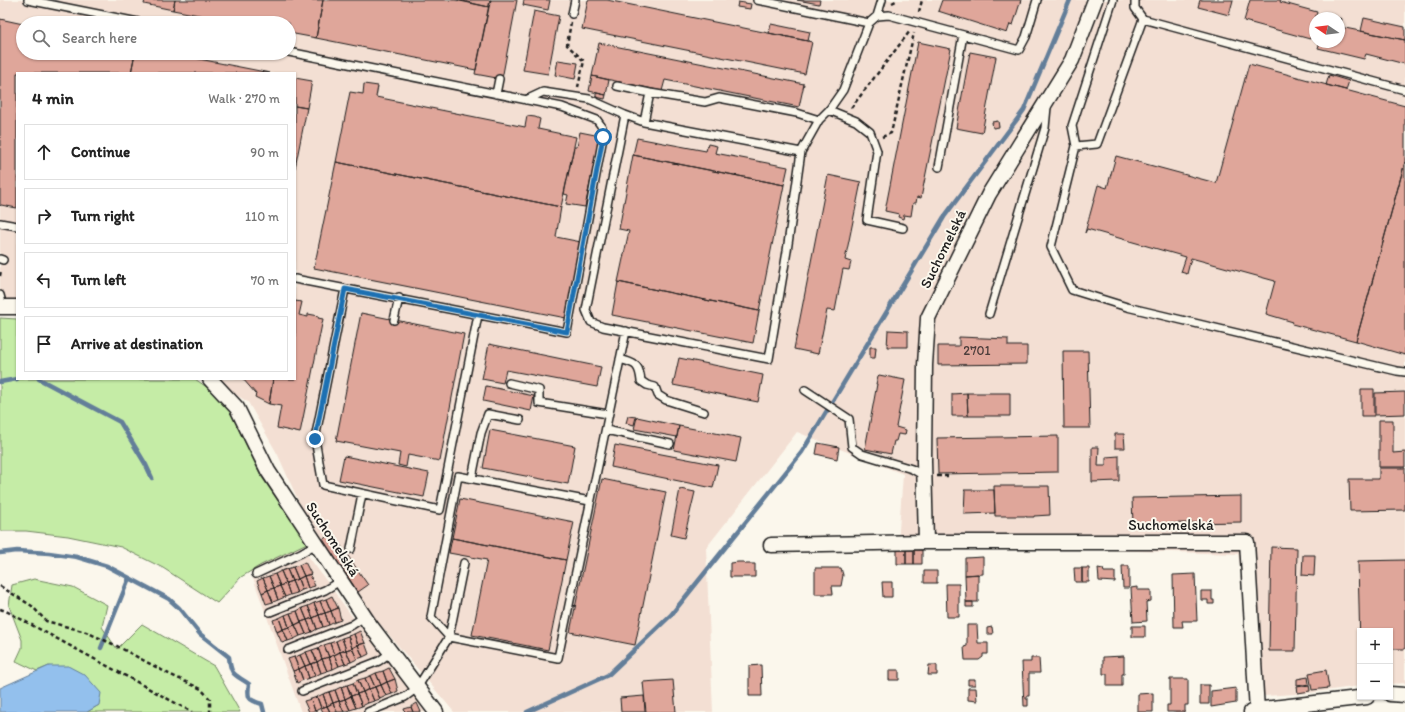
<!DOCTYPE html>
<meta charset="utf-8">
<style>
:root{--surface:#fff;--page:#f2f2f2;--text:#222;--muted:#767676;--line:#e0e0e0}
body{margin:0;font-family:Itim,sans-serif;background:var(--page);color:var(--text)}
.controls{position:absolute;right:12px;bottom:12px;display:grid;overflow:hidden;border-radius:0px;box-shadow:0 1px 3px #0004}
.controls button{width:36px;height:36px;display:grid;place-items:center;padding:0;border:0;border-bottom:1px solid var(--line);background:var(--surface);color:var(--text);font:20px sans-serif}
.compass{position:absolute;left:1309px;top:12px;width:36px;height:36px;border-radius:50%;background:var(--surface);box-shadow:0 1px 3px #0004;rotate:283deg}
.stop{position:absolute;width:12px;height:12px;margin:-9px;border:3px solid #1f6fb2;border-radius:50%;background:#fff}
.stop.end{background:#1f6fb2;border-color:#fff;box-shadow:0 1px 4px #0008}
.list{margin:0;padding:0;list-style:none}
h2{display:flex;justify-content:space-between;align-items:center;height:52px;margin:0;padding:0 16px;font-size:17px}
h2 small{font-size:13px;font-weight:400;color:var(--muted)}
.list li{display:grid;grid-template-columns:26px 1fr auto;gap:12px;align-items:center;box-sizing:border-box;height:56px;margin:0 8px 8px;padding:0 8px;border:1px solid var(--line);border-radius:0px}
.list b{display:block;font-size:15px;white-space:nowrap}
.list em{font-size:13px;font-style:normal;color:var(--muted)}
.icon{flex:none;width:22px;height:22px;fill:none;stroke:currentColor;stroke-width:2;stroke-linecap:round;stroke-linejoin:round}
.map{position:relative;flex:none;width:1405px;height:712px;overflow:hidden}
.search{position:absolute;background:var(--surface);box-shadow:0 1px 3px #0004;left:16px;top:16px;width:280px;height:44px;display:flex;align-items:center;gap:10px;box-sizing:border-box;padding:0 14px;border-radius:22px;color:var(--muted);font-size:15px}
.panel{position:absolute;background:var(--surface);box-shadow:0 1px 3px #0004;left:16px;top:72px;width:280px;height:308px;border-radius:0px}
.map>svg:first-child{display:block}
.built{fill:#f3dfd3;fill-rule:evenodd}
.green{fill:#c5eca6;stroke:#708461}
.water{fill:#93c0ed;stroke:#637e99}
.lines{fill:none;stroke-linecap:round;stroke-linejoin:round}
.stream{stroke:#637e99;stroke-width:4.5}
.building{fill:#dfa69a;stroke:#1c1c1c}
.service-casing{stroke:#1c1c1c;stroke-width:10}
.minor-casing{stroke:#1c1c1c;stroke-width:17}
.path{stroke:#1c1c1c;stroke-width:2.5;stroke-dasharray:4 3;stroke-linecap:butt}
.service{stroke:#fbf7ec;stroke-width:7}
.minor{stroke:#fbf7ec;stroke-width:14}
.route{stroke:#1f6fb2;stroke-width:5}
.labels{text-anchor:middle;stroke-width:4;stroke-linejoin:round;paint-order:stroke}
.number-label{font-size:13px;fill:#4d3e3c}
.street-label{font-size:15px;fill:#1c1c1c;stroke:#fbf7ec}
</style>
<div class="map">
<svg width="1405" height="712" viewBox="0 0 1405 712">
<rect width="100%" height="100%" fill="#fbf7ec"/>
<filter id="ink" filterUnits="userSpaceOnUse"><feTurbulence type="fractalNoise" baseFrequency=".025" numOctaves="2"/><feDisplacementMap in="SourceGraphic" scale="8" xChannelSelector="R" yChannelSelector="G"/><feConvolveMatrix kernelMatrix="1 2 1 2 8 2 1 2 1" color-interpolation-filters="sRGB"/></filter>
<g filter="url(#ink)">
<path class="built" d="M0,0H1405V683L1390,684V631H1360V686L1309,693L1264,696L1238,554L898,544L903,474L797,432L706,548L713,712H454L362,603L302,509L278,455L248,402L209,379H295V73H17V299L0,300ZM1315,18H1339V42H1315ZM23,23H289V53H23Z
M298,542L354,619L430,712H301L248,564Z"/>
<path class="green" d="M0,318L17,319V379H195L224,399L261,476L307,543L261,565L241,577L217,603L163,568L121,547L68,536L26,531H0Z
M34,579L73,587L107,605L102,627L117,649L142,624L214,666L240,712H87L99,705L49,666L37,671L16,661L22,648V640L9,606L12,585Z"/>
<path class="water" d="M49,666H68L85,675L101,693L99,705L87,712H0V688Z"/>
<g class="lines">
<path class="stream" d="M39,379L120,422L146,465L152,478
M0,382L17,379
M0,553L17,551L49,553L77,557L107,566L169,599L179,608L200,634L229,657C231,677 235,674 249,684C247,698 248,700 262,704L264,712
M101,648L129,578
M527,712L608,675L671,615L802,452L944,217L1024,110L1070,0"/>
</g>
<path class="building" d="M145,0H175L173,10L144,4Z
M175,0H323L316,38L289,33V23H240L173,10Z
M323,0H455L489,7L476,70L316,38Z
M458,0H491L489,7Z
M490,0H517L502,79L475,74Z
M524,0H550L548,10L523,5Z
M588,0H607L812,42L805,74L582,29Z
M797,0H820L819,4Z
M942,0H1021L1013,25L1010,24L1007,33L938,11Z
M1200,0H1233L1229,15L1198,7Z
M1250,0H1281L1280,2L1317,12L1310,39L1244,21Z
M738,2L751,4L750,9L737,7Z
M534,11L559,16L548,74L523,70Z
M1339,18L1342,19L1340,27L1405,40V64L1366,54L1364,59L1318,48L1320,42H1339Z
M1364,18L1405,27V40L1361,31Z
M0,19L23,24V53H135L131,73H17V208L1,205L0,206Z
M771,24L810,32L808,41L769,33Z
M918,42L951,49L921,198L917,197L916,203H913L911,216L904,215L903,219L898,217L899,214L885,211Z
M599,43L804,84L799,107L665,80L662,91L592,76Z
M970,52L996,57L982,133L956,128Z
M135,53H169L270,73H131Z
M558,60L578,63L575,79L555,75Z
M1249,64L1405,106V162L1356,341L1292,324L1293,322L1266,314L1275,281L1191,258L1187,274L1181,272L1186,257L1087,229L1085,233L1098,185L1107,188L1116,156L1216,183Z
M1329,75L1349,81L1346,90L1326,85Z
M592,76L609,80L606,95L589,91Z
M295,78L312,81L307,108L295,106Z
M364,84L378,86L376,97L525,127L527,116L535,117L540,119L538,129L576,137L561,207L336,162L350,92L363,94Z
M596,93L606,95L605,99L596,97Z
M295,106L307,108L295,168Z
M998,121L999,127L993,128L992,122Z
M580,132L600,136L585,207L566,204L568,195L564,194L574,147H577Z
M637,138L706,151L708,144L717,146L715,153L788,167L784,185L633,155Z
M633,155L784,185L759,311L618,282L629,231L619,229Z
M336,162L561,207L556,237L581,242L566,318L314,268Z
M1405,162V355L1356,341Z
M828,175L861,182L845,260L851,262L849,270L843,269L835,311L827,310L818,354L794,349Z
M618,282L759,311L753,343L612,315Z
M295,301L302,302L299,315L308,317V314L319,316L318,318L323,319L300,433L277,428L281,406L269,404L273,379H295Z
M361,313L464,334L440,461L408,455L406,467L398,465L400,453L336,441Z
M888,330L908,331V347H887Z
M959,337L1008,339V346H1027V364L938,365V346H959Z
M489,344L601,367L597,387L506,370L503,383L482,379Z
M870,347H876L875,358H870Z
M1063,351H1088L1090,428H1064Z
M679,358L763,375L758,402L673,385Z
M879,375L905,380L896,427L906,430L905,435L898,434L896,441H894L891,454L865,449L877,384H876L878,376Z
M243,379H273L269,404L255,397L256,394Z
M486,386L534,396L531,411L483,401Z
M1361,389H1374V416H1361Z
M1405,392V414L1375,415V393Z
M967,393H1010V416H968Z
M967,393L968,416H952V394Z
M628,416L636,417L634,425L626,423Z
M637,417L679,426L677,437L634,429Z
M1379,420H1393V453L1405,452V467H1379Z
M679,426L741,438L736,462L674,450Z
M490,430L575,446L568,484L483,468Z
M1115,434H1124L1125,448H1115Z
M1058,436V472L938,474L937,438Z
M818,443L839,447L837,459L816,454Z
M615,445L718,465L713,488L611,467Z
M1092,447H1099L1098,466H1106V457L1119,456V481L1092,482Z
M344,456L429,473L424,497L339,480Z
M1379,468H1405V510L1350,511L1349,479H1379Z
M602,479L666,492L635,645L570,632Z
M994,486H1049L1050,515L1034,516V517H1026V516H995Z
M680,489L695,492L684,538L671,535Z
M964,490H994L995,513L964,514L965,491Z
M1241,496V522L1133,524L1132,498Z
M460,499L574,522L566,560L452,538Z
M332,533L368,585L358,592L322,540Z
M452,538L566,560L548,650L472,635L487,560L449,553Z
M1271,547L1297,548L1295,651H1269Z
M897,550H906V564H897Z
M906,550H914V564H906Z
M914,550H922V564H914Z
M1303,555H1315L1314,576L1302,575Z
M983,557V574L965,575V558Z
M1405,560V649H1390V631H1360V648L1358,561Z
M305,562L311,574L304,576L299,565Z
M738,562H744L745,564H755V577H730V563Z
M299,565L304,576L298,579L293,567Z
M1122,566H1129V588H1123Z
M293,567L298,579L292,581L287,569Z
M815,568H841L843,575L841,586H832L833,594H815Z
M1074,568H1082V582H1075Z
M1082,568H1089V582H1082Z
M1098,568L1103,569L1104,572H1115V582L1099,581Z
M287,569L292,581L286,583L281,571Z
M281,571L286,583L280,586L275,574Z
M924,571H937V583H924Z
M275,574L280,586L274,588L269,576Z
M311,574L310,575L315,586L308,588L304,576Z
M978,574V602H966L965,575Z
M1195,574L1197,621H1182L1183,627H1174L1173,575Z
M269,576L274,588L268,590L263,578Z
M304,576L308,588L302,590L298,579Z
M263,578L268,590L262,593L257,581Z
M298,579L302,590L297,593L292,581Z
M292,581L297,593L290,595L286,583Z
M882,582H892V597H883Z
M286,583L290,595L285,597L280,586Z
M946,584H959V617H947Z
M280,586L285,597L278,600L274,588Z
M1137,587V590H1151V601L1146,602L1147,621L1133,622L1131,588Z
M274,588L278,600L273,602L268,590Z
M268,590L273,602L266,604L262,593Z
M1201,591H1212V600H1214V604H1208V600H1201Z
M332,596L338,608L331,611L326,599Z
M326,599L331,611L325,613L320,601Z
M320,601L325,613L319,615L314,603Z
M966,602H973V607H966Z
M314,603L319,615L313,618L308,606Z
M308,606L313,618L307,620L302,608Z
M302,608L307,620L301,622L297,611Z
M338,608L341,620L335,622L331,611Z
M297,611L301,622L295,625L290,613Z
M331,611L335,622L329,625L325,613Z
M290,613L295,625L289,627L285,615Z
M325,613L329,625L323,627L319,615Z
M285,615L289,627L283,629L279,618Z
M319,615L323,627L317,629L313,618Z
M279,618L283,629L277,632L273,620Z
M313,618L317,629L312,632L307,620Z
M307,620L312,632L306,634L301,622Z
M301,622L306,634L300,636L295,625Z
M295,625L300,636L294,639L289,627Z
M967,625H977L978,643H988V654H983V657L979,660H965L964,647L967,646Z
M1132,626H1145V637H1132Z
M289,627L294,639L288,641L283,629Z
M992,627L993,634H987V628Z
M283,629L288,641L282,643L277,632Z
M360,631L365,643L358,645L354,634Z
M354,634L358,645L352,648L348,636Z
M348,636L352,648L346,650L342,638Z
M342,638L346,650L340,652L336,641Z
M336,641L340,652L334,655L330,643Z
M330,643L334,655L329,657L324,645Z
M365,643L369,654L363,657L358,645Z
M324,645L329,657L322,659L318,648Z
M358,645L363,657L357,659L352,648Z
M318,648L322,659L317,662L312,650Z
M352,648L357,659L351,662L346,650Z
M312,650L317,662L311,664L306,652Z
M346,650L351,662L345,664L340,652Z
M306,652L311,664L305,666L300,655Z
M340,652L345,664L339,666L334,655Z
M300,655L305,666L299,669L294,657Z
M334,655L339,666L333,669L329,657Z
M1124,656V674H1122V686H1107V674H1103V657Z
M294,657L299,669L293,671L288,659Z
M329,657L333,669L327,671L322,659Z
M1031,658H1039L1040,673H1029V696H1026V699H1028V706H1024L1022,662H1031Z
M322,659L327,671L321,673L317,662Z
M317,662L321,673L315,676L311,664Z
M311,664L315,676L309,678L305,666Z
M761,665L762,696H749V666Z
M929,665H937V675H928Z
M305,666L309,678L303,680L299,669Z
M389,668L395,679L387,682L383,671Z
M299,669L303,680L297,683L293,671Z
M889,670H899V680H889Z
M1326,670L1329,688L1312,690L1309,673Z
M383,671L387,682L381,685L376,673Z
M376,673L381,685L375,687L370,676Z
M370,676L375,687L369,689L365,678Z
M1308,677L1309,684L1297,686V679Z
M365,678L369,689L363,692L358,680Z
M395,679L398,691L392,694L387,682Z
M968,679H975V685H968Z
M1170,679H1188V705H1185V712H1167V705H1170Z
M358,680L363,692L357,694L353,683Z
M673,680L676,712H646L643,682Z
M387,682L392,694L386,696L381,685Z
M353,683L357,694L351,696L347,685Z
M347,685L351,696L345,699L341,687Z
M381,685L386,696L380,699L375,687Z
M1200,685H1209V704H1200Z
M1309,685L1310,691L1298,693L1297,687Z
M341,687L345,699L339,701L335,690Z
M375,687L380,699L374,701L369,689Z
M968,688H976L977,701L968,700Z
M1236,688V703L1211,707V691Z
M369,689L374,701L368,703L363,692Z
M335,690L339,701L333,703L329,692Z
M329,692L333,703L327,706L323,694Z
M363,692L368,703L362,706L357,694Z
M1153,693V712H1138V694Z
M323,694L327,706L321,708L317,697Z
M357,694L362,706L356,708L351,696Z
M351,696L356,708L350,710L345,699Z
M644,696L645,712H621L620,698Z
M317,697L321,708L315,711L311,699Z
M311,699L315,711L309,712L304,701Z
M345,699L350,710L344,712L339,701Z
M339,701L344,712H337L333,703Z
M333,703L337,712H330L327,706Z
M417,703L421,712H413L411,707Z
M327,706L330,712H323L321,708Z
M411,707L413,712H405L404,709Z"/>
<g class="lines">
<defs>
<path id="service" d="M28,0L143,23
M757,0L869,23
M1113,0L1072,126L1076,146L1051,247L1072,290L1127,307L1397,371L1405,372
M572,14L575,0
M877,16L882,0
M1143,19L1405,90
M289,52L562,107L597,120L602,127L603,137L567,332L295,279
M617,86L650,93
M496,94L499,79
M526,100L543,92L589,99L625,115L644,122L801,152
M829,110L856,121L870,132L877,151L867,220L903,228
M625,115L586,310L591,322L603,327L769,359L787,251L801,152L819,120
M644,122L650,93L705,102L719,98L797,113L819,120L829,110L843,90L869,23L877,16L889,15L1019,50L1026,37L1037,0
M1076,146L1097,144L1143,19L1135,8V0
M939,167L963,35
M0,223L17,226
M0,259L3,260
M345,289L315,439L323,485L440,510L478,315
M0,295L3,307
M989,314L1045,128L1047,107
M394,320L399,298
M620,359C635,364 639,363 641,381L647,385L655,387L658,395L666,400L704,412
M509,383L539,390V403L608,414
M805,390L849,419L852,447L862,454L912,469L924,476
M606,430L670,444
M472,478L481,433L488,414L520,420
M351,549L362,494
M464,563L449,637L558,658L626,331
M256,574L301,553L316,544
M270,612L325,590L340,581
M288,650L352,625L364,617
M302,691L379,661L390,653
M368,712L405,697L417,688L449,637L431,617L458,476L590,501"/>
<path id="minor" d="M0,307H17
M210,379L237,408L268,471L370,625L436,712
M926,542L924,461L925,365L928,318L989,194L1072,60L1095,0
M771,545L926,542H1247L1257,711
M1390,694L1405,695
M1251,712L1263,709L1367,697"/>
</defs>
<use href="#service" class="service-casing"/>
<use href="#minor" class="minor-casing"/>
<path class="path" d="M892,3L898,0
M919,12L922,0
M571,22L567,45L584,61L578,87
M851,108L910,31
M882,137L891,133L914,33
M0,276L1,270
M937,476H950
M0,586L32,606L46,621L86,632L115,645L167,673L201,689L210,699V712
M0,609L6,611L192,712"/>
<use href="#service" class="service"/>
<use href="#minor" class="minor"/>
</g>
</g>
<g class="lines" filter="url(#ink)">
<path class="route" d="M315,439L345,289L567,332L603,137"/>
</g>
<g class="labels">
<g class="number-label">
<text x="977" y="355">2701</text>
</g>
<g class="street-label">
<text transform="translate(943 249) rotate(-64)" y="5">Suchomelská</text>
<text x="1171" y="530">Suchomelská</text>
<text transform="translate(333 539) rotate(57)" y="5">Suchomelská</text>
</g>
</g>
</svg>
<div class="controls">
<button>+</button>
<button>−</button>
</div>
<svg class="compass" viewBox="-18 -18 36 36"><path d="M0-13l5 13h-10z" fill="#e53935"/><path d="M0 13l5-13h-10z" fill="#767676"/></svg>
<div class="stop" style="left:603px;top:137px"></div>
<div class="stop end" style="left:315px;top:439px"></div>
<div class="search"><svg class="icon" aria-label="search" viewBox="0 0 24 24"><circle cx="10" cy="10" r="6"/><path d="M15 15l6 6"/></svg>Search here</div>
<section class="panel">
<h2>4 min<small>Walk · 270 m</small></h2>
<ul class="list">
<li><svg class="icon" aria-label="ahead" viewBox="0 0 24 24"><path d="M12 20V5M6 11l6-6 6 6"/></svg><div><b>Continue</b></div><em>90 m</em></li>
<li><svg class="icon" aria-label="right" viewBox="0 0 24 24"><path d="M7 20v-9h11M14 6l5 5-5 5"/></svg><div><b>Turn right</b></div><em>110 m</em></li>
<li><svg class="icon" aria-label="left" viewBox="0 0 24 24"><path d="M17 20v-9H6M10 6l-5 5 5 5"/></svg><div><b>Turn left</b></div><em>70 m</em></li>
<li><svg class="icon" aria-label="arrive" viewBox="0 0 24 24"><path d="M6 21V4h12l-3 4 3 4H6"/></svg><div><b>Arrive at destination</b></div></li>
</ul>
</section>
</div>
